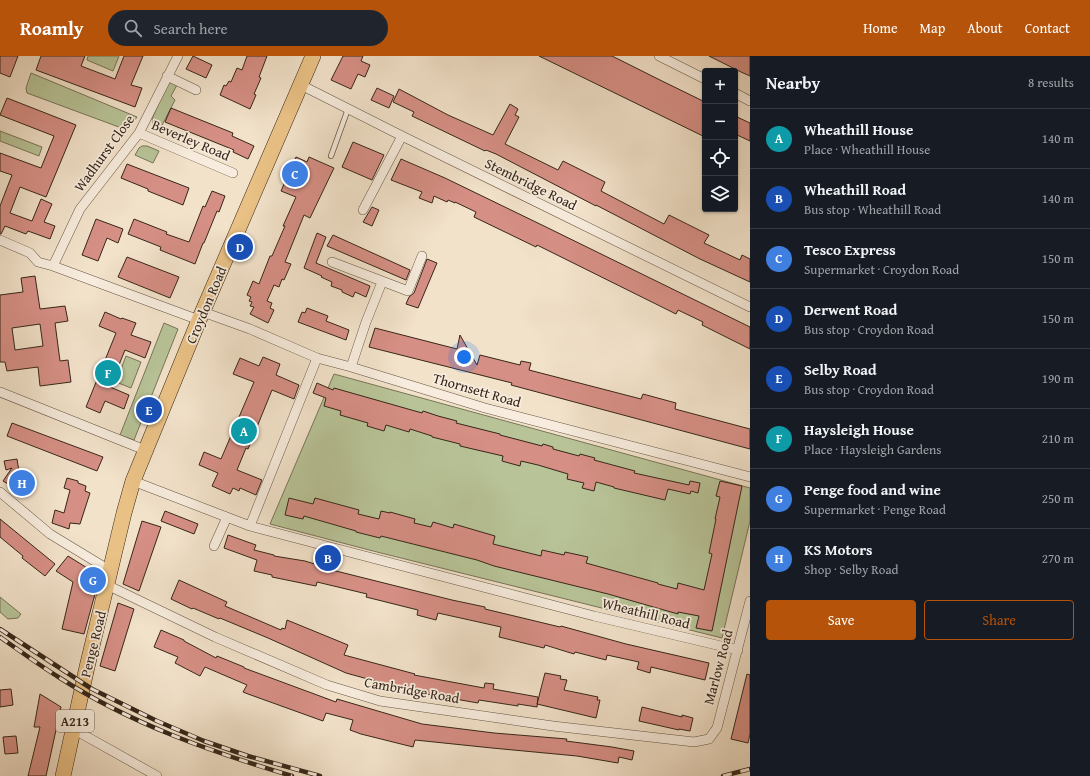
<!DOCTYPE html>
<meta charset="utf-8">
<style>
:root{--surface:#171b24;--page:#20242c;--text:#f1f3f6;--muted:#9ea1a6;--line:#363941;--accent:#b45309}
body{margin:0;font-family:"Gentium Book Plus",serif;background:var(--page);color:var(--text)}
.controls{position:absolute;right:12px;top:12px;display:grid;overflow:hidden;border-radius:4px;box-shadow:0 1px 3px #0004}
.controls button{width:36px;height:36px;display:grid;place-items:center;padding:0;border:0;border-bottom:1px solid var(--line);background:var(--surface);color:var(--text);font:20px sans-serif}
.you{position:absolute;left:464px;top:301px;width:14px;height:14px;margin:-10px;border:3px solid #fff;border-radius:50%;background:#1a73e8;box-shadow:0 0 0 6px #1a73e833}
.badge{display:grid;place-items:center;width:26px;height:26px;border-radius:50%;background:var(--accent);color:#fff;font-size:13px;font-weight:700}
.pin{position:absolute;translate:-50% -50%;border:2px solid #fff;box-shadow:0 1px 4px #0006}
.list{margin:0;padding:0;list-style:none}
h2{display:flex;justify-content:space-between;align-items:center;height:52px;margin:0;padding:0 16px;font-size:17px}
h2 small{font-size:13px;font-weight:400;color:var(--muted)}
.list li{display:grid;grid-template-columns:26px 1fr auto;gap:12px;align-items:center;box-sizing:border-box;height:60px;padding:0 16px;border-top:1px solid var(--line)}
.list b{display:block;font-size:15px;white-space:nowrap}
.list p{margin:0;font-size:13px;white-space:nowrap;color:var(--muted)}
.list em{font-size:13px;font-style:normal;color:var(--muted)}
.actions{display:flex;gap:8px;padding:12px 16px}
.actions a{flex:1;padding:9px 0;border:1px solid var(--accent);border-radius:4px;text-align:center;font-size:14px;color:var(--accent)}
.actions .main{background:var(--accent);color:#fff}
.icon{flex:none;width:22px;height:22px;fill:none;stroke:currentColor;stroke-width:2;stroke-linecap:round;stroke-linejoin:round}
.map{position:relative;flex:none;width:750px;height:720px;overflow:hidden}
header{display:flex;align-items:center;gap:24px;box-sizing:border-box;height:56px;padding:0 20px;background:var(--accent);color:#fff}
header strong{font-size:19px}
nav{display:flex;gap:22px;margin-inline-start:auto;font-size:14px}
.search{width:280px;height:36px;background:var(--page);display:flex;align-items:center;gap:10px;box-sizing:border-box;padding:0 14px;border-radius:22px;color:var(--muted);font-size:15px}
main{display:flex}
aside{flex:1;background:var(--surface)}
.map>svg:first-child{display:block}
.green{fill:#b8c498;stroke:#777558}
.building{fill:#d68f85;stroke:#362619;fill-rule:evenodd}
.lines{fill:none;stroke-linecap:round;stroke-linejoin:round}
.service-casing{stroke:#655545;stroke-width:6}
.minor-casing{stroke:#655545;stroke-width:10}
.primary-casing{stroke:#362619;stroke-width:16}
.service{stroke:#f7ecdd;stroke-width:4.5}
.minor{stroke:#f7ecdd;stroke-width:9}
.primary{stroke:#e9c185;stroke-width:15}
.rail-casing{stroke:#362619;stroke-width:4.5}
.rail{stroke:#f7ecdd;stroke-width:3;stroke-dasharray:9;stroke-linecap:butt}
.labels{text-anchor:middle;stroke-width:3.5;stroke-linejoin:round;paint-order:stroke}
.shield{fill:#f7ecdd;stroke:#706154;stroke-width:1}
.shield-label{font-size:13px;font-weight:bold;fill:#362619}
.street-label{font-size:14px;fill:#362619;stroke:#f7ecdd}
</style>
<header>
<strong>Roamly</strong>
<div class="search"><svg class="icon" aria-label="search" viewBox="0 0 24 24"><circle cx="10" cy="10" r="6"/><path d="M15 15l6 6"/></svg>Search here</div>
<nav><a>Home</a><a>Map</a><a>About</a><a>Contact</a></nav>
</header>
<main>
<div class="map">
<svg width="750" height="720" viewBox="0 0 750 720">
<rect width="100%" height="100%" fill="#f2e2ca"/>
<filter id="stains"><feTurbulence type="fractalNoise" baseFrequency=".005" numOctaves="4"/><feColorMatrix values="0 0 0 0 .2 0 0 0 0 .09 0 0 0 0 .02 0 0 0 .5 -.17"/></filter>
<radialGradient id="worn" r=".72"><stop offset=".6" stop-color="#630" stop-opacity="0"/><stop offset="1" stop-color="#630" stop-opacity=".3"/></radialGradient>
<path class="green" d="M88,0H119L113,15L87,4Z
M31,17L137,61L127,74L27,37L26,32Z
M172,26L177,29L171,40L175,44L159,75L154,73L152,63L167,28Z
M0,75L42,91L39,100L0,85Z
M142,90H147L159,95L153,107L135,99L139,92Z
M164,267L178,273L134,384L120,379Z
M126,300L141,306L131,332L116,326Z
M334,318L750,432V465L722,582L377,496L270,468Z
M0,541L21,558L18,562L8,563L0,556Z"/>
<path class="building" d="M0,0H18L10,21L0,17Z
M41,0H85L81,10L115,23L124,0H143L131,29L142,32L135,51L36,14Z
M193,0L212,9L206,22L186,13Z
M247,0H267L259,21L261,22L254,38L256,39L250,53L220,39L224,29L226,30L229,25L231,26L237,12L242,14Z
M343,0H363L361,5L370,9L365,21L358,18L351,33L331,24Z
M539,0H612L662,25L705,46V81Z
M709,0H750V20L741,16Z
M377,32L394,40L389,52L371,44Z
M399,33L448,59L493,79L510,48L518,53L515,59L519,61L505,88L558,114L563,105L605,126L601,135L664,168L669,159L709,179L704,187L740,204L742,199L750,203V226L700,203L596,149V150L496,98L486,94L485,95L412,60L414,56L393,46Z
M7,42L76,69L46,141L20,131L10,157L32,165L41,143L52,148L44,166L55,170L50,183L28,175L26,178L5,170L1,178H0V150L12,119L0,115V97L41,112L54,80L0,59Z
M171,52L233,77L232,80L254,90L248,103L233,96L234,94L165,66Z
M735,60L750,67V85L735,78Z
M353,86L384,99L372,124L342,111Z
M296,101L307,106L309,101L334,112L310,162L304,159L285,206L291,208L284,224L282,223L279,231L274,229L267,245L272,247L270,252L274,254L268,267L250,258L254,251L250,250L252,246L249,245L251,241L247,239L253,225L259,228L270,200H272L285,170H283L296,141L281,135Z
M401,103L445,122L546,171L750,271V293L702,269L703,266L678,254L676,258L537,189L536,191L474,161L476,156L455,146V147L448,144L447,146L434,140L432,147L419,142L422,136L391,124Z
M127,108L189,132L183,149L148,135V133L121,122Z
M212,135L225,140L219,156L217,155L204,187H203L195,208L160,194L161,191L128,178L134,163L167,176L166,178L189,186L203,150L205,151Z
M372,151L379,154L372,170L363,166Z
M96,163L123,173L118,187L107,182L98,205L82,199Z
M317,177L326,181L316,207L370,230L366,241L355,236L353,241L342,236V234L331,230L332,226L321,221L322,220L304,212Z
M333,179L410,214L406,224L327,190Z
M127,201L179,221L170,242L118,221Z
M427,203L437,207L418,252L406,248L409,241L414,237Z
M35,220L40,253L65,250L68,265L55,267L60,305L68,304L71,326L40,330L38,311L7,315L5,306H0V239L23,236L21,222ZM40,268L43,290L15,294L12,272Z
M307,252L328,260L326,265L349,274L346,284L298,266L302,256L305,257Z
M105,256L121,263L122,262L136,267L131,279L151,286L145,302L125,294L110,331L129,339L124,353L105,345L100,357L86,351L116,277L99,270Z
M375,272L457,293L460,279L477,309L480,299L520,309L521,305L531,307L529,314L641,343L643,338L676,347L675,353L750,373V393L511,329L512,327L369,291Z
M263,301L280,308L276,319L299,329L294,343L272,334L248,393L246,392L237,414L262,424L256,439L240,432L239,435L233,432L230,438L212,430L218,417L199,409L204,396L221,403L254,326L233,318L240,302L259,310Z
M317,327L333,334L334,332L422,357L423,355L438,360L457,365L456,367L500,378V379L542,390L543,388L553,391V393L579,400L580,398L595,402L594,404L635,415L634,417L689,429L690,425L700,427L698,437L691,435L690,438L668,433L665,444L614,432V431L596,426L594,435L582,432L584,427L567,423L568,418L538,409L521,405L520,410L502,405L503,400L460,390V388L432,381V380L410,373L409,376L386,369L384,375L367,370L368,367L340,359L341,355L324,350L326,342L313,337Z
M12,367L103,401L97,415L7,380Z
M17,403L20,422L33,425L29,437L14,433L15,432L3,425L12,412L6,414L4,405Z
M67,422L78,425V427L86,430L85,435L90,437L80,468L70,467L69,473L52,467L55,454L64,457L70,434L64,432Z
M720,425L742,430L712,575L696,572L699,560L678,556V558L608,538L494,510L477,504L381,480L380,482L356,476V475L304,460L303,463L285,459L289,442L313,448L315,442L359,454L358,458L379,463L381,455L390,457V456L415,463L414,467L431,471L433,466L453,472L454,468L495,480L493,488L541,500L542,494L564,499L565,496L588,501L586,507L658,527V528L677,533L678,527L704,534L712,498L709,497L716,463H715L720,441L716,440Z
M165,455L198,468L194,478L161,465Z
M0,463L55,508L45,520L22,502L23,500L0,481Z
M142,465L161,471L139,535L123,528Z
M228,479L256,489L254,494L274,499V500L305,505L321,510L320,511L452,544L485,551V553L560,571L561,570L626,588L709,607L705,624L651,611L650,617L637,613L639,606L607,599L606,604L575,596L574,598L545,589L544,592L499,581L501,571L438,557L436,564L417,559L418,554L366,541L367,538L317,526L316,530L272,521V519L254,515L257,504L224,492Z
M68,500L100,520L84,578L62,573L73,526L56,515Z
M179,524L227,546L225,550L281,574L282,572L285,573L287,564L348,589L344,599L415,618L414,619L484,632L485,627L494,628L493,633L538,641L537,651L518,648V650L479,644L478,647L415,636L346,617L268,582L220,562L219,563L193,552L192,553L171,543Z
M118,547L134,553L115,615L100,610Z
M161,574L184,584V585L216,602L217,600L244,611V612L336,646L337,643L422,668L494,677L567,683L566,685L612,691L634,695L632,704L619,701L618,707L577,700L492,692L415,684L413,691L361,678L350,674L353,664L326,657L323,665L248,638L243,636L247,629L205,611L200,620L175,607L178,601L154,591Z
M545,617L561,620L560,623L567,624L564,634L598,641L597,644H600L596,662L537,648Z
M747,618L750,619V678L748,687L731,683Z
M11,633L13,649L0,651V634Z
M40,638L61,651L46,720H28L40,671H34Z
M642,651L682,661V659L693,662L690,675L679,673V674L639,665Z
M16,680L18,697L5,698L3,681Z"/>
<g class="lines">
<defs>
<path id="service" d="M331,100L348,53"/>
<path id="minor" d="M659,0L705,23
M167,20L196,34
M301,29L402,80L750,251
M735,37L750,45
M139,77L233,117
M363,154L402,80
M0,184L30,197L38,206L53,210L199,264
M332,206L408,235L422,200
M53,210L80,153L139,77L178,0
M203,256L250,273L317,302L351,311L485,352L750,421
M351,311L366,266L382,226
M0,336L145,394
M133,425L250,470L594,560L738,594
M0,436L50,478L111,515
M250,470L317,302
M214,490L227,461
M107,529L215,581L327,629L380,645L553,670L694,686L709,683L717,672L750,545
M73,673L157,720"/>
<path id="primary" d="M63,720L87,611L124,457L133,425L199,264L313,0"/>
</defs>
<use href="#service" class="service-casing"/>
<use href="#minor" class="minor-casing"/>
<use href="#primary" class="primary-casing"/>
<use href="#service" class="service"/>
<use href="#minor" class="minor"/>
<use href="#primary" class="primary"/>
<defs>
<path id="rail" d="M0,573L92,633L157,665L204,685L248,700L320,720
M0,581C20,595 39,609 60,622C131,668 212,696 292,720
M723,720L750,713"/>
</defs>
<use href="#rail" class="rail-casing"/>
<use href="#rail" class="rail"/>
</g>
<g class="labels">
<rect class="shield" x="56" y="654" width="38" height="22" rx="3"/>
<g class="shield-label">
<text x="75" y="670">A213</text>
</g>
<g class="street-label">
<text transform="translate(191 84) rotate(23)" y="5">Beverley Road</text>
<text transform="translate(104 97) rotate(-54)" y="5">Wadhurst Close</text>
<text transform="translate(531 128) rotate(26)" y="5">Stembridge Road</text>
<text transform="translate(206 249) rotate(-67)" y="5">Croydon Road</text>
<text transform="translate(477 334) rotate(16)" y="5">Thornsett Road</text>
<text transform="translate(646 557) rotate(14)" y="5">Wheathill Road</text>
<text transform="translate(93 588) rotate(-76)" y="5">Penge Road</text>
<text transform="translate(718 611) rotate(-75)" y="5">Marlow Road</text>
<text transform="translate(412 634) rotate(10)" y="5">Cambridge Road</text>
</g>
</g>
<rect width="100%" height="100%" filter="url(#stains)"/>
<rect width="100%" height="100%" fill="url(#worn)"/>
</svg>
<div class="controls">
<button>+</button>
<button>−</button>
<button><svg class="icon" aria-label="locate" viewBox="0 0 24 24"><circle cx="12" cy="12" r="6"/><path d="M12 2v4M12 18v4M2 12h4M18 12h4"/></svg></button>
<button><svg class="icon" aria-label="layers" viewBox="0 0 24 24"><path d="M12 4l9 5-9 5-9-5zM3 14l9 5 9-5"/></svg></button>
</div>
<div class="you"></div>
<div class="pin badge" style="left:244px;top:375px;background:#0f9aa8">A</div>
<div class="pin badge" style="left:328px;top:502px;background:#1a4fb4">B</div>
<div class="pin badge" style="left:295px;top:118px;background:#3f7fe0">C</div>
<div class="pin badge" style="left:240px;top:191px;background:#1a4fb4">D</div>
<div class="pin badge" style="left:149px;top:354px;background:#1a4fb4">E</div>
<div class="pin badge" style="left:108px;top:317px;background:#0f9aa8">F</div>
<div class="pin badge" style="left:93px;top:524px;background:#3f7fe0">G</div>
<div class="pin badge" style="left:22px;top:427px;background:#3f7fe0">H</div>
</div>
<aside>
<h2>Nearby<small>8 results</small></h2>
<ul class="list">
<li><span class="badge" style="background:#0f9aa8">A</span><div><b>Wheathill House</b><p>Place · Wheathill House</p></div><em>140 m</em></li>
<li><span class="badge" style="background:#1a4fb4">B</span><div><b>Wheathill Road</b><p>Bus stop · Wheathill Road</p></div><em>140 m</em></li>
<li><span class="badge" style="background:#3f7fe0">C</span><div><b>Tesco Express</b><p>Supermarket · Croydon Road</p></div><em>150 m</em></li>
<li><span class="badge" style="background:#1a4fb4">D</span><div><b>Derwent Road</b><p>Bus stop · Croydon Road</p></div><em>150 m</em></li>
<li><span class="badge" style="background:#1a4fb4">E</span><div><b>Selby Road</b><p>Bus stop · Croydon Road</p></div><em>190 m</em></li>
<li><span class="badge" style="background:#0f9aa8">F</span><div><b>Haysleigh House</b><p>Place · Haysleigh Gardens</p></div><em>210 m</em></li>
<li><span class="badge" style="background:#3f7fe0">G</span><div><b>Penge food and wine</b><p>Supermarket · Penge Road</p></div><em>250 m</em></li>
<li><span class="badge" style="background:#3f7fe0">H</span><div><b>KS Motors</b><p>Shop · Selby Road</p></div><em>270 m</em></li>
</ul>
<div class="actions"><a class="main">Save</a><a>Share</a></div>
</aside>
</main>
